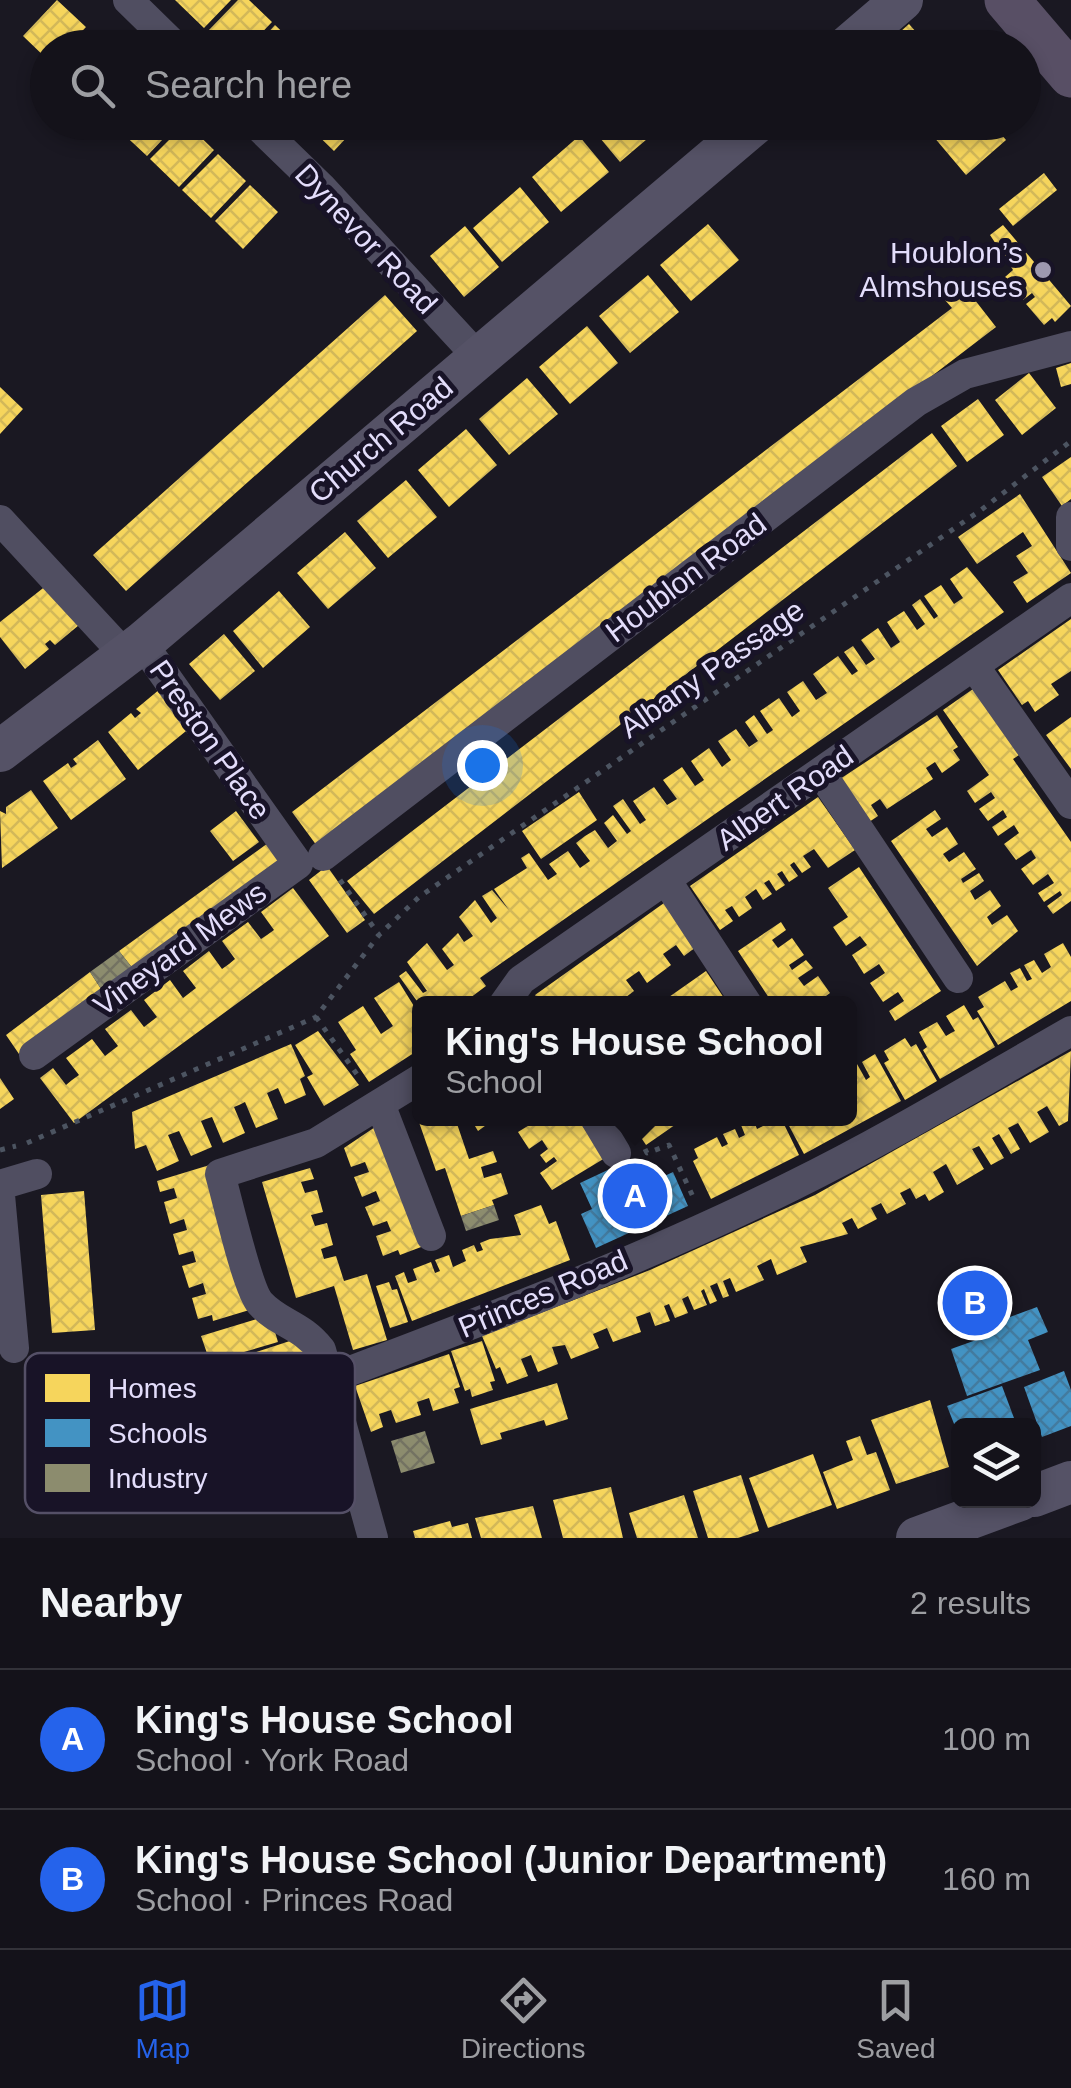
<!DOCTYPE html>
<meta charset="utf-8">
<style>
:root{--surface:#14121a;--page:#1d1b23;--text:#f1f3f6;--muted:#9d9ea2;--line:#333239;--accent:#2563eb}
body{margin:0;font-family:Helvetica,sans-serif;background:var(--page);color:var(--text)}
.controls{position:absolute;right:30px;bottom:30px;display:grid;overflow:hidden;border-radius:15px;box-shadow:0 5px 15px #0003}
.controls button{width:90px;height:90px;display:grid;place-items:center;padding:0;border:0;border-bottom:2px solid var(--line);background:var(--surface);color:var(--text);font:50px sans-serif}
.you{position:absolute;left:482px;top:765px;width:35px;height:35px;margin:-25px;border:8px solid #fff;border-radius:50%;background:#1a73e8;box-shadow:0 0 0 15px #1a73e833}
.badge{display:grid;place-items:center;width:65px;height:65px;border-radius:50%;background:var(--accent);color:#fff;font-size:32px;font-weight:700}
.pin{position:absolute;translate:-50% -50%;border:5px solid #fff;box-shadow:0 2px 10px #0006}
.popup{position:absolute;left:412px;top:996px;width:445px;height:130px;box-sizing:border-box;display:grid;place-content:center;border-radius:15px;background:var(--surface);filter:drop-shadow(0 2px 8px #0005);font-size:32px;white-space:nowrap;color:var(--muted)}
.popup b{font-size:38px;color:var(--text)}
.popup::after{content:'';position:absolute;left:50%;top:100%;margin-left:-20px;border:20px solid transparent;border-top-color:var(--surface)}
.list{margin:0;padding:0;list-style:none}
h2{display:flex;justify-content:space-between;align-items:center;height:130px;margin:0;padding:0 40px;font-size:42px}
h2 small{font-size:32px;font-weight:400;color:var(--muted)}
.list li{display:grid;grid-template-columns:65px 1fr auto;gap:30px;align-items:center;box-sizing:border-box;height:140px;padding:0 40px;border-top:2px solid var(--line)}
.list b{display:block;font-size:38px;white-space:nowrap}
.list p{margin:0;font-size:32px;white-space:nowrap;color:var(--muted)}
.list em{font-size:32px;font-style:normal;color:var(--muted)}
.icon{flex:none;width:55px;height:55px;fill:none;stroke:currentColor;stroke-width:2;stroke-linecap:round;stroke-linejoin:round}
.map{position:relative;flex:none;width:1071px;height:1538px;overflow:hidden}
.search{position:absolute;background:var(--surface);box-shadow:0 5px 15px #0003;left:30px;right:30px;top:30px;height:110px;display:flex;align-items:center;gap:25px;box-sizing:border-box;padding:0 35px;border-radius:55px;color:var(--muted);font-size:38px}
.sheet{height:410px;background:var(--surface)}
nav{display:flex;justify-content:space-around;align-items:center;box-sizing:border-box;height:140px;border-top:2px solid var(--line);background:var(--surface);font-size:28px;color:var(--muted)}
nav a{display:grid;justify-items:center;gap:5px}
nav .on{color:var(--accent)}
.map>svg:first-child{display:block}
.homes{fill:url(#homes-cross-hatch)}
.schools{fill:url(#schools-cross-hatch)}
.industry{fill:url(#industry-cross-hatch)}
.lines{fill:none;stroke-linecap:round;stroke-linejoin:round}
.path{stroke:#4c5461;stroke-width:5;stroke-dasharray:5 8;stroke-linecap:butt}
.street{stroke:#504e61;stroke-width:30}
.secondary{stroke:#555266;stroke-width:42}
.primary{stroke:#584f65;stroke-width:45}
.poi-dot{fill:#9d98af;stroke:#181327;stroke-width:4}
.labels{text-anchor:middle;stroke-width:10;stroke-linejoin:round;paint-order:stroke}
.street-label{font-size:30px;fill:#e3ddfb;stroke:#181327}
.poi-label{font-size:30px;fill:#e3ddfb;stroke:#181327;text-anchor:end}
.key{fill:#181327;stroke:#555067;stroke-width:2.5}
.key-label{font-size:28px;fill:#e3ddfb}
</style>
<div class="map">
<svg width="1071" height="1538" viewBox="0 0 1071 1538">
<defs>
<pattern id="homes-cross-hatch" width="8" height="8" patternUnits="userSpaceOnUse" patternTransform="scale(2.5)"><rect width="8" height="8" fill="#f6d55c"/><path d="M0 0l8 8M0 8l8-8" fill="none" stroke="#d2b859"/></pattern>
<pattern id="schools-cross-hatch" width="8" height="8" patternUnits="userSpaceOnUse" patternTransform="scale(2.5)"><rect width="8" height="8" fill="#4393c3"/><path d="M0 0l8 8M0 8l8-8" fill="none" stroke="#437b9f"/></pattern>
<pattern id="industry-cross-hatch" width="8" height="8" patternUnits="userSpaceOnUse" patternTransform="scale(2.5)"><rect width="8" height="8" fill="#8c8c6e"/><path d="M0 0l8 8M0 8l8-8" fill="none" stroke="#737262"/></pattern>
</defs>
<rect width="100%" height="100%" fill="#1a1822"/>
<path class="homes" d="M57,0L86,27L66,48H48V60L23,36Z
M175,0H231L204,28Z
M238,0H249L272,22L247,48H225L208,31Z
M909,24L930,48H882Z
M275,25L299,48H254Z
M90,30L108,48H73Z
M124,122H179L147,156L118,129Z
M304,122H361L334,151Z
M595,122H667L620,162L590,126Z
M949,122H991L1006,140L966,175L933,136Z
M186,123L214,150L179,187L150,159Z
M579,136L609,172L561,212L532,177Z
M218,154L246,181L211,218L182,190Z
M1044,173L1057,190L1013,226L999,209Z
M250,185L278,212L243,249L215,221Z
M520,187L549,222L502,262L473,228Z
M708,224L739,260L691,301L660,265Z
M1003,225L1071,306L1055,322L1052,318L1044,325L1026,304L1035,297L1032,293L1023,300L1005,277L1013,270L990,235Z
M465,226L499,267L464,297L430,256Z
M648,275L679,312L630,353L599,316Z
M964,286L996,327L317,846L292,812L952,308L945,300Z
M385,295L417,331L126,591L93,555Z
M587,326L618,363L570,404L539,367Z
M1071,363V384L1061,387L1056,368Z
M1029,373L1056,408L1022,435L995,400Z
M527,378L558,414L509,455L479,419Z
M0,387L23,409L0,434Z
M978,399L1004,435L967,462L941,426Z
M466,429L497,465L449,507L418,470Z
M932,433L957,466L374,914L347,881Z
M1071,457V499L1062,506L1042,477Z
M406,480L437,517L388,558L357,521Z
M1020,494L1071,573L1027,603L1013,582L1028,573L1016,556L1032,546L1023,532L977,564L958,537Z
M345,532L376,568L328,609L297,573Z
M967,567L1004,612L480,978L486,986L462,1004H419L399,976L406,971L423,993L427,991L407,962L427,943L447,970L454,965L442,949L458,933L464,942L473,936L459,917L475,900L491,923L497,918L482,896L492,890L509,910L494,889L527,868L521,858L529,853L548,880L557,874L549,864L568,851L580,868L590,861L576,843L585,836L595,830L608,848L617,841L604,823L613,815L627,834L631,831L613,806L623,799L640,824L646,820L633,801L654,787L667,805L677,799L663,780L682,767L695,786L704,780L691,761L709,748L722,767L727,763L731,760L718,741L736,729L749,747L758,741L745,722L754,715L767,734L773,730L760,711L779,698L792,717L800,711L787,692L803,681L816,700L827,693L813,674L838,656L852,675L858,671L844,652L853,646L866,665L875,659L861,640L878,628L891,648L900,642L887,622L904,611L917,630L925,624L912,605L920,599L934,619L938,616L924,596L941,585L954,604L963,598L950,579Z
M47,585L79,625L55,645L50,640L45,644L49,649L25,669L0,637V622Z
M279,591L310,627L263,668L233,631Z
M1071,619V671L1051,684L1059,695L1035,712L1028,701L1022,705L998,670Z
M224,634L255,671L220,700L189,664Z
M160,689L191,727L138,770L108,732L131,713L135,718L141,713L136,709Z
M973,689L1019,755L1013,759L1071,842V901L1053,914L1047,906L1062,895L1060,891L1044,902L1038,893L1054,883L1048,874L1033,885L1021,869L1036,858L1031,850L1016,860L1004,844L1019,833L1014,825L998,836L992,827L1007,817L1003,810L988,821L979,809L995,798L991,792L975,803L967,791L989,775L943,710Z
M937,715L958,747L953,750L960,760L942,773L935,762L926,768L933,779L887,809L880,799L871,805L878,816L869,822L840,779Z
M1071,717V769L1046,735Z
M98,740L126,779L71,820L43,781L68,763L71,768L77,764L73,759Z
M31,790L58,828L2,868L0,811L6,814V807Z
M579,792L597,820L541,859L522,831Z
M818,797L855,850L828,868L814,849L803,856L811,867L802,873L794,862L790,865L798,876L789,882L782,871L777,874L785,885L776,891L769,880L764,883L772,894L763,900L756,889L745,897L752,908L739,917L732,906L725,910L733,921L720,930L690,886Z
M935,810L941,819L926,829L932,837L947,827L958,844L943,854L949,862L964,852L976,869L961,879L963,883L979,873L984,881L970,891L975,900L990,890L1001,906L987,917L992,925L1007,915L1018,931L977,966L891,841Z
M236,811L259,842L233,861L210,831Z
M275,838L288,857L134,970L119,951Z
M327,866L365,920L347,933L309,880Z
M859,867L941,991L895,1021L889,1011L904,1001L898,992L883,1002L870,983L885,973L879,964L864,974L852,955L867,945L860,936L846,946L833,927L848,917L828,888Z
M293,888L329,936L74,1123L40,1078L53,1068L66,1085L72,1080L79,1075L66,1058L92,1039L105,1056L118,1046L105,1029L131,1010L144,1027L157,1017L144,1000L170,980L183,998L196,988L183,971L209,951L222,969L229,964L235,959L222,941L248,922L261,939L267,935L274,930L261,912Z
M664,903L696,947L684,956L676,945L663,954L671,965L647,983L639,971L626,980L634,991L617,1004H606L602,998L594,1004H541L535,995Z
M781,922L786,930L772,940L778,948L792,938L804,955L789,965L792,970L806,960L813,968L798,978L804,986L818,976L830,993L815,1004H773L738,951Z
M1063,943L1071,957V1001L998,1045L977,1011L984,1007L978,997L1005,981L1011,991L1018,987L1010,973L1020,968L1027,981L1032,979L1024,965L1034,960L1042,973L1051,967L1044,954Z
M706,971L728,1004H659Z
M90,972L103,992L19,1054L6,1035Z
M399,982L417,1011L420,1009V1049L369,1082L350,1054L356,1050L338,1022L363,1006L381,1034L393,1026L374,998Z
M964,1005L973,1020L978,1017L995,1047L940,1079L923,1050L927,1047L919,1032L937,1022L946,1036L951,1033L955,1031L946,1016Z
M318,1031L359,1085L324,1106L307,1077L313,1074L295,1045Z
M905,1038L911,1047L916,1044L937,1081L905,1100L884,1063L889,1060L884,1051Z
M291,1044L305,1076L300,1079L306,1095L285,1104L278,1088L267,1093L278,1119L256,1128L245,1102L239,1105L234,1107L245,1133L223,1143L212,1117L206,1119L201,1121L212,1147L191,1156L179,1131L168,1135L179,1161L157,1171L146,1145L135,1149L132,1112Z
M1071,1051L1068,1121L1059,1126L1047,1106L1037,1112L1049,1132L1030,1143L1018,1123L1008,1128L1020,1149L1011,1154L999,1134L992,1138L1004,1158L991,1165L979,1146L972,1149L984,1169L957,1185L946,1164L933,1172L944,1192L929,1201L925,1194L916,1199L910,1188L900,1193L906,1204L887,1214L881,1203L871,1208L877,1219L858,1229L852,1218L842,1223L848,1234L800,1247L807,1262L777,1275L771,1259L757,1266L764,1280L736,1292L730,1278L723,1281L729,1296L723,1298L717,1283L710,1286L717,1301L710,1304L704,1289L701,1291L707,1305L694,1310L688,1296L682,1299L688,1313L675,1318L669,1304L664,1306L670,1321L655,1326L650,1312L636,1317L641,1332L613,1342L607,1328L593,1334L599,1348L571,1359L565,1345L552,1347L558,1364L538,1372L531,1355L521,1359L528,1376L507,1384L500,1367L496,1369L482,1336L650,1270L815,1195Z
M875,1054L901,1101L804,1154L787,1122L850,1118V1088L856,1085L850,1068L857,1064L866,1080L870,1077L862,1062Z
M0,1078L14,1099L0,1109Z
M420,1101V1118H455L469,1159L493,1151L497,1162L481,1167L484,1178L501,1173L508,1194L492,1200L494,1205L461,1216L445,1168L436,1171L413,1105Z
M470,1118H496L478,1131Z
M527,1118H577L605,1158L552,1190L540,1173L557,1161L554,1157L546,1163L540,1155L548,1149L542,1140L529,1149L518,1132L531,1124Z
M628,1118H685L646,1145Z
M767,1118H781L799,1155L711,1199L693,1161L698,1158L694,1149L717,1137L722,1147L728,1144L723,1134L735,1129L739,1138L745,1135L741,1125L753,1119L757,1129L769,1123Z
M384,1121L429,1244L400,1255L398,1250L383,1256L376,1236L391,1231L387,1221L373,1226L365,1207L380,1201L376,1191L362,1197L354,1177L369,1172L365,1162L351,1167L344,1148Z
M213,1164L256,1308L213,1321L212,1315L198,1319L192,1298L206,1294L203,1283L189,1288L182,1266L196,1262L193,1251L179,1255L173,1234L187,1230L184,1219L170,1224L164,1202L177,1198L174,1188L160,1192L157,1181Z
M310,1168L314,1179L301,1182L305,1193L317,1190L323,1212L311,1215L315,1226L327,1223L333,1245L321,1249L324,1259L336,1256L344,1281L367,1274L387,1340L353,1350L334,1286L296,1298L262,1182Z
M84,1191L95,1330L52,1333L41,1195Z
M541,1205L549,1224L556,1221L570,1260L412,1321L395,1276L404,1272L408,1283L417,1280L413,1269L431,1262L435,1273L440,1271L435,1260L449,1255L453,1267L466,1261L462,1250L474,1245L477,1252L483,1250L480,1243L490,1239L521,1235L514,1215Z
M389,1282L392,1290L397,1289L408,1322L390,1328L376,1286Z
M270,1315L278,1342L210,1362L201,1336Z
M299,1338L307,1365L253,1383L250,1374L259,1371L256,1362L247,1365L244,1356Z
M482,1341L495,1381L490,1382L493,1390L472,1397L470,1389L465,1391L451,1351Z
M449,1354L460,1387L454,1389L459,1403L433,1411L429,1398L417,1402L421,1415L396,1423L391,1410L379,1414L383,1427L371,1432L355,1386Z
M305,1371L322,1429L274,1444L272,1437L253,1443L249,1430L269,1424L267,1418L248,1424L240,1397L259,1392L257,1385Z
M557,1383L568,1419L546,1426L544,1420L500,1433L502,1439L481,1445L470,1409Z
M930,1400L949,1467L896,1484L871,1420Z
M323,1433L341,1493L310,1502L302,1476L267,1487L264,1475L297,1466L295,1459L294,1455L261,1464L257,1453Z
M860,1436L867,1455L876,1452L890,1490L837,1509L823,1472L853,1460L846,1441Z
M813,1454L832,1505L768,1528L749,1478Z
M741,1475L759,1531L738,1538H708L693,1491Z
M611,1487L623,1538H563L553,1500Z
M684,1495L698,1538H637L629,1513Z
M533,1506L542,1538H481L475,1518Z
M450,1521L452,1527L468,1523L472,1538H415L413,1531Z"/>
<path class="schools" d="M629,1160L641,1187L673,1172L688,1206L596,1248L581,1214L592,1209L580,1183Z
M1037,1307L1048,1332L1028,1340L1040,1370L967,1396L951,1349L979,1339L977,1329Z
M1064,1371L1071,1390V1426L1042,1437L1024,1387Z
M1002,1386L1017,1426H958V1434L947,1406Z"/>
<path class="industry" d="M119,951L134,970L103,992L90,972Z
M494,1205L499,1220L466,1231L461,1216Z
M425,1431L435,1463L401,1473L391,1441Z"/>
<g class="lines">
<path class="path" d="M340,880L379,935
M316,1017L361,1080
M27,1143L316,1017L379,935L419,897L981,510L1071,441
M645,1149L647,1153L669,1145L695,1201
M0,1150L16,1146"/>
<path class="street" d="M128,0L177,48
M254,122L321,187L478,357
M1071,517V546
M0,520L126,656
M974,666L1071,804
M821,773L958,978
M323,856L916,402L965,374L1071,346
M666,880L747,1004
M504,1004L521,980L1071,598
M34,1055L298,864L142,643
M380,1104L431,1236
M595,1118L616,1153
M0,1185L37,1174
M0,1195L14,1348
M329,1379C485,1320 643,1260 792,1186C888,1139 978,1084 1071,1031
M373,1538L321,1350C301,1324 279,1324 260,1303C247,1288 227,1198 220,1174L316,1143L420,1079"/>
<path class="secondary" d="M846,48L902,0
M0,751L142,643L757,122
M1034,1496L1071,1482
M917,1538L1020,1500"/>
<path class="primary" d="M1007,0L1071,75"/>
</g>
<circle class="poi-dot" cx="1043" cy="270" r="10"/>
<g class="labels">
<g class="street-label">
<text transform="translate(366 239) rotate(47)" y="10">Dynevor Road</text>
<text transform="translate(381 440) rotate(-40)" y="10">Church Road</text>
<text transform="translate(686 578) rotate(-37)" y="10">Houblon Road</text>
<text transform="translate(712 669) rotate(-35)" y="10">Albany Passage</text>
<text transform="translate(210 740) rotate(55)" y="10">Preston Place</text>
<text transform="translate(785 798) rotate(-35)" y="10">Albert Road</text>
<text transform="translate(180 949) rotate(-36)" y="10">Vineyard Mews</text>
<text transform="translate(543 1294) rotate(-23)" y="10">Princes Road</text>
</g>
<g class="poi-label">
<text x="1023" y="263">Houblon’s<tspan x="1023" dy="34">Almshouses</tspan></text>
</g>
</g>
<rect x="25" y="1353" width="330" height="160" rx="15" class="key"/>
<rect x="45" y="1374" width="45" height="28" fill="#f6d55c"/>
<rect x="45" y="1419" width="45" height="28" fill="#4393c3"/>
<rect x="45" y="1464" width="45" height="28" fill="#8c8c6e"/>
<g class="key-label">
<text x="108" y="1398">Homes</text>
<text x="108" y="1443">Schools</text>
<text x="108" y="1488">Industry</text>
</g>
</svg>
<div class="controls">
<button><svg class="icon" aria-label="layers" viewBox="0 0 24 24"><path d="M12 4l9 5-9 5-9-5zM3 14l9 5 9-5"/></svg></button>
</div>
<div class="you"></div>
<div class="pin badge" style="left:635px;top:1196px">A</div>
<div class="popup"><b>King's House School</b>School</div>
<div class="pin badge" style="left:975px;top:1303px">B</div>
<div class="search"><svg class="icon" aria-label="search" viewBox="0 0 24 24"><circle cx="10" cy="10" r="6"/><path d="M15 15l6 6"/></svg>Search here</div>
</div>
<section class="sheet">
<h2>Nearby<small>2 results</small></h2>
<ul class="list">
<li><span class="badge">A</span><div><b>King's House School</b><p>School · York Road</p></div><em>100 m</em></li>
<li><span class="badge">B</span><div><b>King's House School (Junior Department)</b><p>School · Princes Road</p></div><em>160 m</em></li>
</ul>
</section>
<nav>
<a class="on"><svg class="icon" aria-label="map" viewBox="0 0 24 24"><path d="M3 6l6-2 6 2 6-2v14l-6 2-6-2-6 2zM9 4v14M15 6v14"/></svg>Map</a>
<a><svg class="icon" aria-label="directions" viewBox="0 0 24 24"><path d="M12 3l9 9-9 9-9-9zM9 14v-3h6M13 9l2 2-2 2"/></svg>Directions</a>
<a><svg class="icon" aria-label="saved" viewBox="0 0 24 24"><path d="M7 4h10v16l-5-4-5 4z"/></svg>Saved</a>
</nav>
